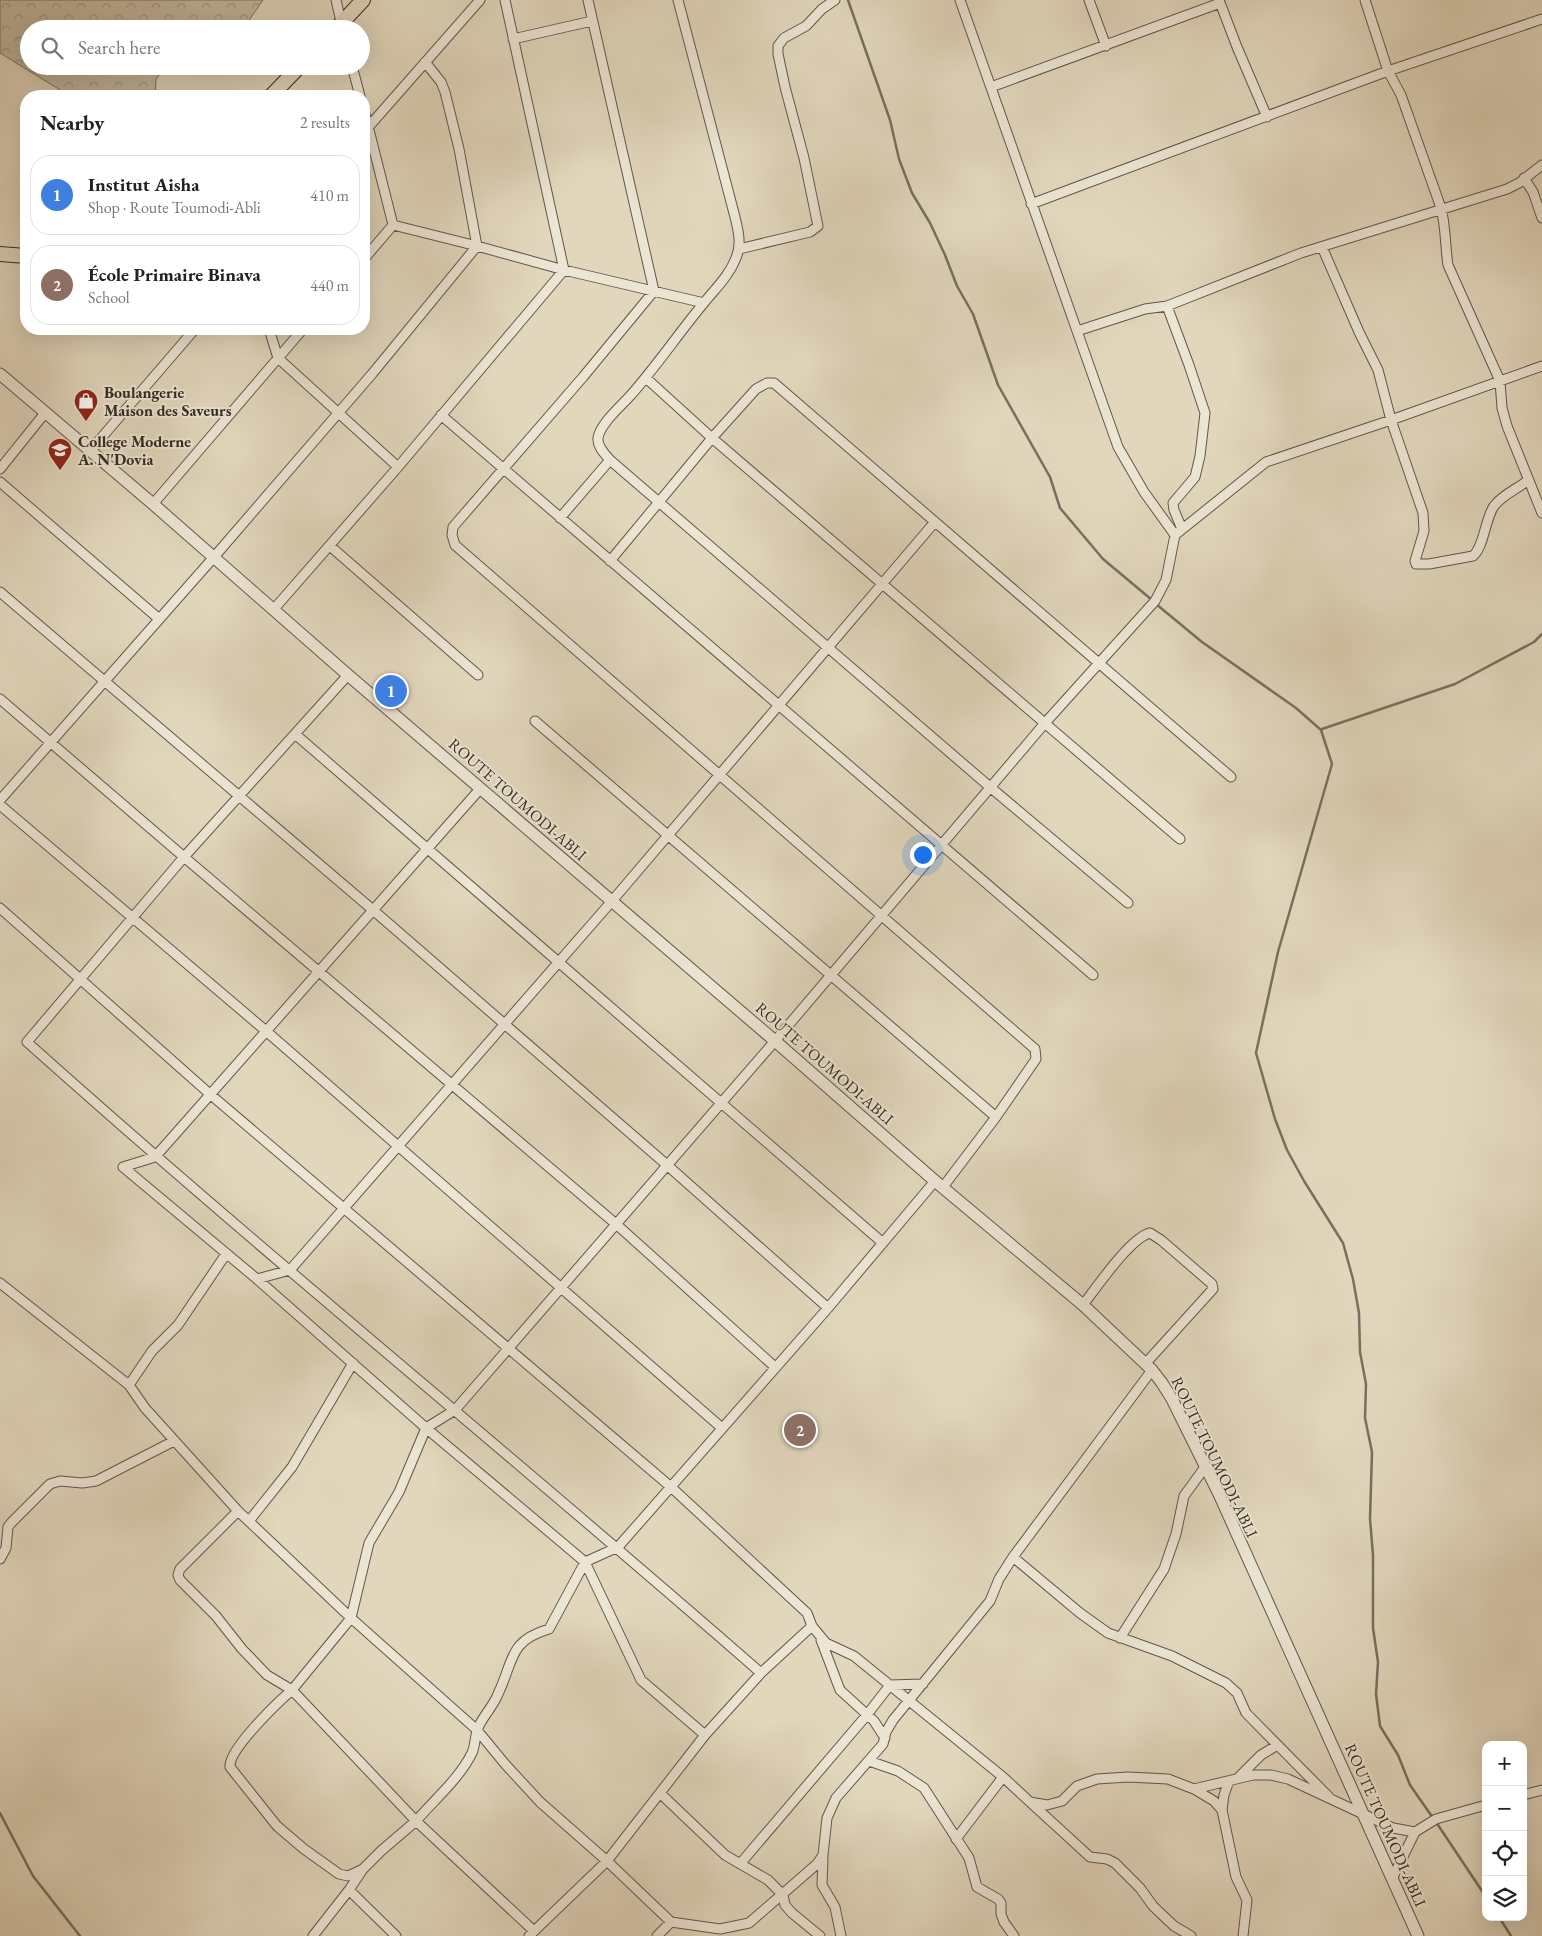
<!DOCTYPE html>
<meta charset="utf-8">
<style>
:root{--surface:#fff;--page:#f6f6f6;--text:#222;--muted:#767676;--line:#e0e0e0;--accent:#8f2418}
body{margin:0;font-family:"EB Garamond",serif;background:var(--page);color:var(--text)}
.controls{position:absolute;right:15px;bottom:15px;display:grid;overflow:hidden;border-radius:10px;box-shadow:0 5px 20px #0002}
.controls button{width:45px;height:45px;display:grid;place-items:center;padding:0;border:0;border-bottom:1px solid var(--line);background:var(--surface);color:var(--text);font:25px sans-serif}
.you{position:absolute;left:922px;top:854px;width:18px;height:18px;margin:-12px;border:4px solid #fff;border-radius:50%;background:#1a73e8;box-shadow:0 0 0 8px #1a73e833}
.badge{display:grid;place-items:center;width:32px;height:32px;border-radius:50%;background:var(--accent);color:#fff;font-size:16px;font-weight:700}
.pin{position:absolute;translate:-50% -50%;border:2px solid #fff;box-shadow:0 1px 5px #0006}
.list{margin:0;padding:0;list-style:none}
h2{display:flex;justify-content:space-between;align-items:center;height:65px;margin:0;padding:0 20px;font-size:21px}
h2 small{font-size:16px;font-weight:400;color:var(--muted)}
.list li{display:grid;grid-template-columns:32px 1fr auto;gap:15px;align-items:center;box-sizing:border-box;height:80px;margin:0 10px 10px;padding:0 10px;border:1px solid var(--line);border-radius:20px}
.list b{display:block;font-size:19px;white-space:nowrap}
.list p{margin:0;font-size:16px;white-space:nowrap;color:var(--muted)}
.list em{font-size:16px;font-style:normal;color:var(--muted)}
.icon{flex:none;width:28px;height:28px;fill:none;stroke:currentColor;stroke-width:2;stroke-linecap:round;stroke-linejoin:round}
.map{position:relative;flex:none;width:1542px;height:1936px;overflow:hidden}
.search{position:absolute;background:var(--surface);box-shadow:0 5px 20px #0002;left:20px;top:20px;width:350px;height:55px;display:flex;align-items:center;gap:12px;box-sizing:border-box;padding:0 18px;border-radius:28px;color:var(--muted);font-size:19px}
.panel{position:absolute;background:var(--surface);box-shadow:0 5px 20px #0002;left:20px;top:90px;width:350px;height:245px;border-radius:20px}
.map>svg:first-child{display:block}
.forest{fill:url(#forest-crowns);stroke:#7d7363}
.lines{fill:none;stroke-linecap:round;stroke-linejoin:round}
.stream{stroke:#797060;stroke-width:2.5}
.minor-casing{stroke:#60574a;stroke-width:11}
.tertiary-casing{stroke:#60574a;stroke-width:13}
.primary-casing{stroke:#352c23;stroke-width:16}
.minor{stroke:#ece5d4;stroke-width:9}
.tertiary{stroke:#ece5d4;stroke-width:11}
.primary{stroke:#e2d7bd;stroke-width:14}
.labels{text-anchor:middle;stroke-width:4;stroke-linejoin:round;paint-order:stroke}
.poi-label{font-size:16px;font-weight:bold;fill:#352c23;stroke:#ece5d4;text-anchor:start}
.street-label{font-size:16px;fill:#352c23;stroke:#ece5d4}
</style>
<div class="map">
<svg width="1542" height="1936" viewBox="0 0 1542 1936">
<defs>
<pattern id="forest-crowns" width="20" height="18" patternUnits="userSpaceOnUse" patternTransform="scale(1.25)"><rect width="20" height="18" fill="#c5baa3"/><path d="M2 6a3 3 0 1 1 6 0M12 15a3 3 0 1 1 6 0" fill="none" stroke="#a19784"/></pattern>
</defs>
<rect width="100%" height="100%" fill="#e2d7bd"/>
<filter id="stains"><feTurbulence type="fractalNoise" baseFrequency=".004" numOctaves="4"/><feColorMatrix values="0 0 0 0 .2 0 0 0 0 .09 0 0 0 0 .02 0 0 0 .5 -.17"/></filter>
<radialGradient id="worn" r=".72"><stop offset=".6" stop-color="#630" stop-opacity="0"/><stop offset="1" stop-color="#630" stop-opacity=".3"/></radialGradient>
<path class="forest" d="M0,0H263L243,29H29V66H167L156,79L155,96H70L0,53Z"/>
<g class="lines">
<path class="stream" d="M848,0L890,120L899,159L912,193L930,223L945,255L957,286L973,314L998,385L1050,477L1060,508L1103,559L1152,600
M1156,604L1202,642L1296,708L1321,730L1332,764L1278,952L1256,1053L1275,1119L1287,1150L1304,1181L1343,1243L1353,1279L1359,1313L1360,1352L1366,1384L1365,1418L1372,1452L1370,1519L1373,1555V1628L1378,1662L1376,1694L1380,1726L1398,1755L1410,1785L1433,1818
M1322,729L1455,684L1534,642L1542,634
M0,1813L33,1876L80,1936
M1436,1822L1486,1897
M1499,1917L1511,1936"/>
<defs>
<path id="minor" d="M336,0L342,26
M588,0L654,291L583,377L453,527L452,535L455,545L1035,1049L1036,1059L996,1117L943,1187
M678,0L735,217C738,230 742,244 736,258C729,276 715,289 703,304C678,334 656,367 630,396C621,406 600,424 598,438C597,447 605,454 610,460L990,787L1128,903
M960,0L1118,447L1144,492L1175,535
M1089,0L1106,46
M1219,0L1237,47L1267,117
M1365,0L1388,71L1401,95L1441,208C1446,227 1445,246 1448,265L1500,381L1502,408L1507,426L1542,513
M513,39L592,21
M352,66L360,96
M991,87L1220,3
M364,110L393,225
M364,132L480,0
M1524,178L1533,192L1542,218
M1031,204L1388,71L1542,19
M393,225L477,246L564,270L704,303
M1322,247L1359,332L1378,370L1391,420L1423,513L1424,531L1415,561L1416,564H1429L1473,556C1484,547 1485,519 1494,506C1503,494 1518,489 1528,480
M739,249L810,232L818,226L804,158L785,87L778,54V46L784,38L806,26L822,9L835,0
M364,259L393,225
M1167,306L1189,365L1205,413L1200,456L1195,477L1173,503L1174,510L1182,529
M269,329L278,358L398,467
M1077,331L1145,309L1167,306L1301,253L1507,189L1519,183L1542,165
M646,378L712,438L1180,839
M441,415L1093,975
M90,451L195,329
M0,469L45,413
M0,482L158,618
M153,504L303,329
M560,518L610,460
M330,546L478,675
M610,561L712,438L756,389L767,383H774L1231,777
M0,592L373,910L667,1165L828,1308
M274,609L398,467L564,270L505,0
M348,675L184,857L27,1042C267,1257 518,1460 761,1673
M0,699L184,857L616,1224L775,1367
M535,721L996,1117
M295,734L883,1243
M0,800L214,557L372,374L477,246L459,149L445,92L441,82L425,62
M0,805L266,1031L722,1428
M0,908L211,1095L671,1487L807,1613L812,1626
M123,1167L257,1279L426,1428L585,1562L641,1680L705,1735
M123,1167L155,1157L480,789
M935,1181L828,1308L618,1547L585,1562L549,1629C508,1641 514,1661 498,1694C493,1707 482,1717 477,1730C475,1738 475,1746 472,1753C459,1779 435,1799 416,1821L292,1690L351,1618L369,1543L399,1492L426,1428L455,1410L775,1041L1045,723L1155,601L1166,580L1175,535L1266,462L1391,420L1542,366
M257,1279L290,1270L612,901L934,523
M0,1283L129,1385L145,1408L238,1511L351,1618L477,1730L505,1764L540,1802L607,1861L529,1936
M1083,1305C1096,1288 1131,1237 1150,1233L1161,1240L1212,1284L1213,1289L1145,1364
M1152,1370L1013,1557L999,1579L990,1601L893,1720L886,1732L883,1744L836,1798L827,1818L823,1855L817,1864L749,1923L720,1929L671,1922L607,1861L705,1735L761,1673L812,1626L826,1643L854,1656L1003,1777L1030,1802L1047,1805L1062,1801L1077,1786L1097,1779L1128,1777L1168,1779L1194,1789L1253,1775H1271L1288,1779L1393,1828L1415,1832L1436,1819L1486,1805
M129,1385L152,1351L178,1325L226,1254
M238,1511L180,1569L178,1575L180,1580L216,1616L242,1649L267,1675L292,1690C278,1702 228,1750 230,1767L277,1826L304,1849L339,1874L348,1876L363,1869
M249,1521L292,1467L353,1363
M1013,1557L1080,1613L1108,1633L1172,1656L1226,1683L1237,1693L1246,1713L1329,1797
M0,1559L6,1548L8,1527L11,1523L50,1484L60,1481L82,1483L96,1481L174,1441
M1120,1638L1164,1569L1176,1534L1184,1496L1205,1467
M821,1640L840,1690L874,1721L885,1738
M869,1761L898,1771L924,1788L969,1858L977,1887L998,1899L1001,1903V1914L1004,1922L1014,1936
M1238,1778L1261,1755L1276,1746
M1194,1789L1214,1801L1222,1810L1236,1877L1247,1900L1243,1936
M661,1794L725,1855L768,1880L783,1895L785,1905L792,1913L820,1936
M1523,1795L1542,1790
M1030,1802L1090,1857L1107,1859L1115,1863L1140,1888L1153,1906L1174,1926L1191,1936
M1222,1810L1224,1795L1229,1781
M956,1839L1003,1777
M823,1858L822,1885L835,1907L841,1936
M740,1864L866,1716L890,1685L923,1684
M1392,1879L1415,1832
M349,1890L396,1936
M313,1936L349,1890L363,1869L381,1851L416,1821L534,1931
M657,1936L671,1922"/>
<path id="tertiary" d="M0,374L153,504L348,675L775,1041L935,1181L1083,1305L1152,1370L1162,1383L1172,1399L1219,1494L1418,1936"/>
<path id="primary" d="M336,29L363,0
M271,96L300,66
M0,254L26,256"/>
</defs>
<use href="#minor" class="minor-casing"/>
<use href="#tertiary" class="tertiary-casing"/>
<use href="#primary" class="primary-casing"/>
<use href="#minor" class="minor"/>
<use href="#tertiary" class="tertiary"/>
<use href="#primary" class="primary"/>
</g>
<defs>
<symbol id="shop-pin" viewBox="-11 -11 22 30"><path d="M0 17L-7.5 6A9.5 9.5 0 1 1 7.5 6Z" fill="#8f2418" stroke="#ece5d4"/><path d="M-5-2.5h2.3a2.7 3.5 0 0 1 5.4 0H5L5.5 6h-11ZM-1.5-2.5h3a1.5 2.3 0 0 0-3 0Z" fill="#fff"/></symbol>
<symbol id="university-pin" viewBox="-11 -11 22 30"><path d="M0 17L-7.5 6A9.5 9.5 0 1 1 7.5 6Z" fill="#8f2418" stroke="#ece5d4"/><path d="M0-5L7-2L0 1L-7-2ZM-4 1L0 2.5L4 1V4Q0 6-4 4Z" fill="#fff"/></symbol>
</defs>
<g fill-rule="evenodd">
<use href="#shop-pin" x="72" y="387" width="28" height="38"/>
<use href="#university-pin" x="46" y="436" width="28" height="38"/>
</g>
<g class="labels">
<g class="poi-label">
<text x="104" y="398">Boulangerie<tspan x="104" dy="18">Maison des Saveurs</tspan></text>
<text x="78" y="447">College Moderne<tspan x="78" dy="18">A. N'Dovia</tspan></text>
</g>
<g class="street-label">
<text transform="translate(518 799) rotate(41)" y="6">ROUTE TOUMODI-ABLI</text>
<text transform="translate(825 1063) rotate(41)" y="6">ROUTE TOUMODI-ABLI</text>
<text transform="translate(1215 1457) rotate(64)" y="6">ROUTE TOUMODI-ABLI</text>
<text transform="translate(1386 1825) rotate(66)" y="6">ROUTE TOUMODI-ABLI</text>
</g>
</g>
<rect width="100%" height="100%" filter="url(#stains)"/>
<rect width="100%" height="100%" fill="url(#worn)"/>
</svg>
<div class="controls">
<button>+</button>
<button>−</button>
<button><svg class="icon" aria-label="locate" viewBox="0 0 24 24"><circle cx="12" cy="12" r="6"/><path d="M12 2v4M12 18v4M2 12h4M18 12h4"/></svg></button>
<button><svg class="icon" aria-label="layers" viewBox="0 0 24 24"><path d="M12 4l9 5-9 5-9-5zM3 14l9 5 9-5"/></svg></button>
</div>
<div class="you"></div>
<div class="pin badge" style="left:391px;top:691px;background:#3f7fe0">1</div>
<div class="pin badge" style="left:800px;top:1430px;background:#8d6e63">2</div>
<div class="search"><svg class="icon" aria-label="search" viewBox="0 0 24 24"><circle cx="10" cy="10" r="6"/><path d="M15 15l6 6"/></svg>Search here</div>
<section class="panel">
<h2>Nearby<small>2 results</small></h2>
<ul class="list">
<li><span class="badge" style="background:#3f7fe0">1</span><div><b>Institut Aisha</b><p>Shop · Route Toumodi-Abli</p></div><em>410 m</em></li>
<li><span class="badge" style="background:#8d6e63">2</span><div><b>École Primaire Binava</b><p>School</p></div><em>440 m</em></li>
</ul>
</section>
</div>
